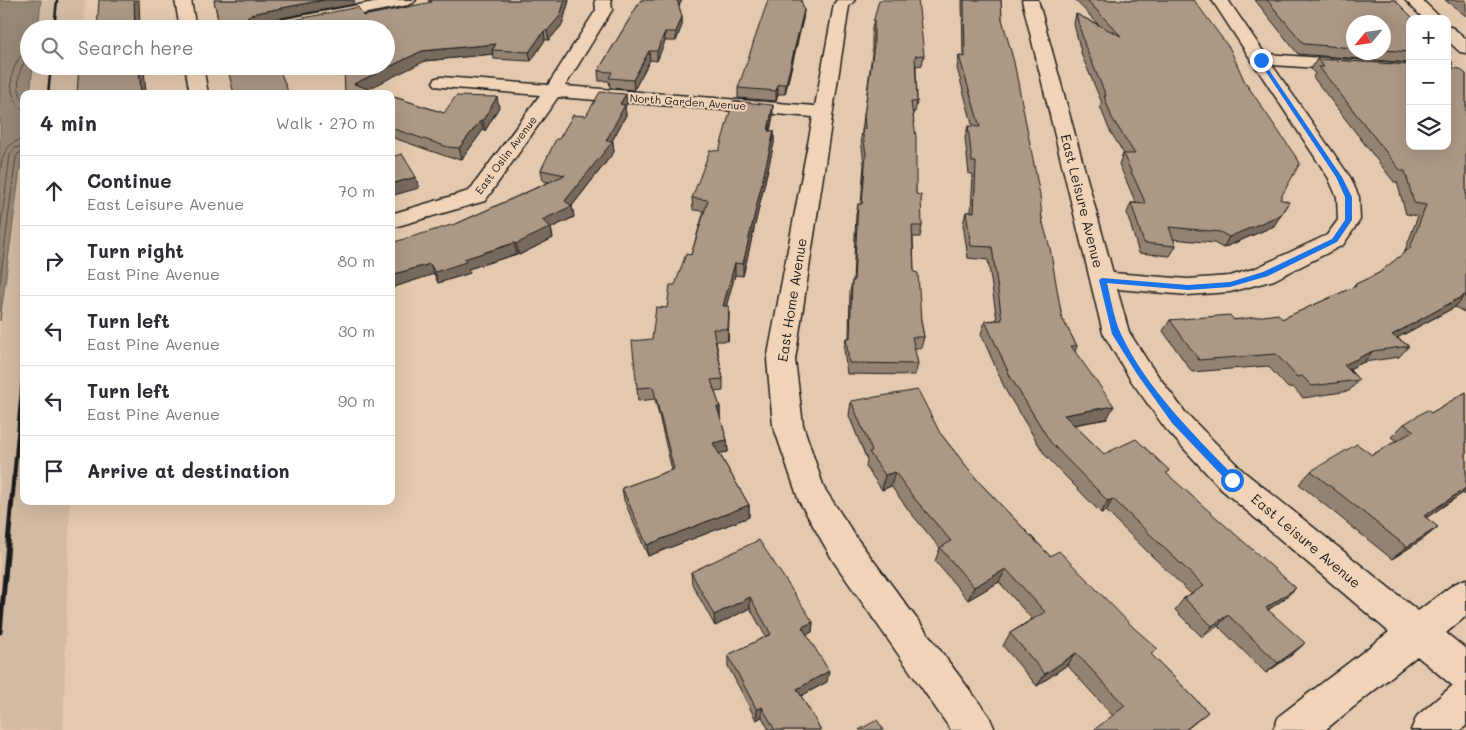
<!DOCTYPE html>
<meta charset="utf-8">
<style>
:root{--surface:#fff;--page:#f7f7f7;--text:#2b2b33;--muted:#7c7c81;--line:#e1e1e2}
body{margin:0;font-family:Mali,sans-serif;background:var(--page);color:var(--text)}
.controls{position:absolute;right:15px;top:15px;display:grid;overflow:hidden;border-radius:10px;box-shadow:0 5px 20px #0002}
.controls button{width:45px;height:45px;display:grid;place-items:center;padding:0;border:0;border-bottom:1px solid var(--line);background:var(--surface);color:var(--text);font:25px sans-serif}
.compass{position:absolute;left:1346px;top:15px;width:45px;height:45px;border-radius:50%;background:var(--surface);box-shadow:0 5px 20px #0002;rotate:241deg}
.stop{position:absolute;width:15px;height:15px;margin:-11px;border:4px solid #1a73e8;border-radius:50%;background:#fff}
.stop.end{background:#1a73e8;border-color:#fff;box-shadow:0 1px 5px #0008}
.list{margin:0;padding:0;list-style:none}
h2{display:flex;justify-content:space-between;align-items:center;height:65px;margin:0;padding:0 20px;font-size:21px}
h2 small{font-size:16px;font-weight:400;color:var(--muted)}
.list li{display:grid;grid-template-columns:32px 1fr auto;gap:15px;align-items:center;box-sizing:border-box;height:70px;padding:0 20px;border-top:1px solid var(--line)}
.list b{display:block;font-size:19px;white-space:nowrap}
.list p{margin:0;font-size:16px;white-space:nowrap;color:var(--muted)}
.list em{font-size:16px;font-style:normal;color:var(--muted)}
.icon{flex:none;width:28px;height:28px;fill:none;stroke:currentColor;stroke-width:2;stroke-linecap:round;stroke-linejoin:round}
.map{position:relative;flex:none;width:1466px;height:730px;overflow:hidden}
.search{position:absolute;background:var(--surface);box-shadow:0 5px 20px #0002;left:20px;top:20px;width:375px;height:55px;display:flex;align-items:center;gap:12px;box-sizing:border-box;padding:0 18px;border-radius:28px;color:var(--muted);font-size:19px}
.panel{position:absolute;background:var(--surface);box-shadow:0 5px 20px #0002;left:20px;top:90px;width:375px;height:415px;border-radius:10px}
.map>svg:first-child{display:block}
.built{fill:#d3baa2}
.water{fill:#978775;stroke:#665c51}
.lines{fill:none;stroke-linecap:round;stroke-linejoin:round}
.shore{stroke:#4d4740;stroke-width:1}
.minor-casing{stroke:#1c1c1c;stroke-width:3}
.major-casing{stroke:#1c1c1c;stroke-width:3}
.minor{fill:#f1d4b7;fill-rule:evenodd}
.major{fill:#f1d4b7;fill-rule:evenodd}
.rail-far2{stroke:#1c1c1c;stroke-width:2.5}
.rail-far1{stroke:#1c1c1c;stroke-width:4}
.rail{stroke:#1c1c1c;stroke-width:5}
.wall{fill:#948372;stroke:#1c1c1c;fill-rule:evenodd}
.shaded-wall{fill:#786a5d;stroke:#1c1c1c}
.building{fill:#ac9885;stroke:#1c1c1c}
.route{fill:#1a73e8}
.labels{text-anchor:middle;stroke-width:4;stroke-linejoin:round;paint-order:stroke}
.far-street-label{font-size:11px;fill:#1c1c1c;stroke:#f1d4b7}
.street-label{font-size:14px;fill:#1c1c1c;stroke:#f1d4b7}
</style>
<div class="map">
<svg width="1466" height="730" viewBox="0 0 1466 730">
<rect width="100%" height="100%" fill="#e4c9ae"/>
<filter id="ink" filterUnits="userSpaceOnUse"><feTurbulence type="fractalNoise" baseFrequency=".02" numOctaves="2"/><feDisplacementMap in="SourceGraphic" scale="10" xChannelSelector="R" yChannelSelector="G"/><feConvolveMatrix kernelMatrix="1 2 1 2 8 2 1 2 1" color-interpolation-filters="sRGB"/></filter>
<g filter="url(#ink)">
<path class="built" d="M41,0H85L84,29H38Z
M33,66H83L82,94H30Z
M24,139V501H70L63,730H0V321Z"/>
<path class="water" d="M0,0H41L38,29H29V66H33L30,94H24V139L0,321Z"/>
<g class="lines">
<path class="shore" d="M24,103C15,89 17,68 29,56
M24,111C4,94 9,63 29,48
M0,176C2,158 4,142 24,139
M0,234L10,155L15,148L24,146
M0,282L16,157L19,153L24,152"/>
<defs>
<path id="minor" d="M175,0H191L196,29H180Z
M384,0H416L413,3L408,5L286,29H252L254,26L260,24Z
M595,0H611L612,10L565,86L815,106L834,4L837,0H855L849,6L795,360L803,425L824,488L858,540L989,716L995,730H951L834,562L799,501L773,425L767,360L813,117L558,97L485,201L391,228V214L469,191L540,95L442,87L436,86L433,82L436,78L442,77L548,85L596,10Z
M1022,0H1038L1113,273L1188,279L1230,276L1256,268L1327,235L1338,220L1337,197L1328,177L1212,0H1228L1265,54L1410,64V74L1272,65L1350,177L1359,197L1360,220L1343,245L1274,280L1230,292L1188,295L1117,289L1129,332L1150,365L1185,412L1243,471L1418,611L1454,584L1466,579V616L1446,633L1466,649V692L1453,686L1417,656L1325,730H1273L1279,716L1389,632L1221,489L1165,428L1130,379L1103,333Z
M1405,0H1422L1442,19H1424Z
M1447,26L1453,28L1466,39V53L1460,52L1447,40Z
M185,66H203L208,94H190Z"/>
<path id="major" d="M1466,681V726L1461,730H1411L1417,716L1452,686Z"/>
</defs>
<use href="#minor" class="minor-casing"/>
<use href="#major" class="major-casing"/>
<use href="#minor" class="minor"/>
<use href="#major" class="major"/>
<path class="rail-far2" d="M54,29L57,0
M48,94L51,66"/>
<path class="rail-far1" d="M14,479L24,366"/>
<path class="rail" d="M0,632L14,477"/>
</g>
<path class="wall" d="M214,0H354L355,4L262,22H283L363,16L430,3L428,0H569L562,25L549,40H545L531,61L494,59L493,54L425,61L345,94L386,29H220Z
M641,0H682L679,6L682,17V25L676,41H665L657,61L650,60L634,90L610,88L609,81H599L598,71Z
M962,0H1001L1002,19L1062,318L1077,346L1075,352L1107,419L1074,425L1104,454L1168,475L1284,599L1268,610L1293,654L1266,673L1218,626L1202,637L1175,610L1184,598L1191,594L1106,511L1101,513L1045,455L1006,391L981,334L985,321L997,320L988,260L968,258L963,224L966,212H971L973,174H969L965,138L968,126L973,127L957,68L959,56L963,57Z
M1075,0H1194L1280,199L1274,226L1223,248L1214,243L1173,239L1176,246L1170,256L1139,253L1127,213L1131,203H1136L1119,164L1123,154H1124L1109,129L1100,106L1102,103L1082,56L1074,24L1076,14L1099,25Z
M1255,0H1395L1410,19V63L1298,54ZM1354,22H1384V52H1354Z
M1445,0H1466V16Z
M804,10L803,19L785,94H778L776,101L738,98V88Z
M874,19L924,55L922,65L916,66L917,102L915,112H913L916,194L922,226L920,237H913L914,272L921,321L924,337L921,348H914L918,364L915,375L847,374L844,349L846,338H849L850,292L852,281H853L856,214L858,204H861L864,164L861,139L872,54V28Z
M1317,59L1453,68L1466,74V310L1464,312L1455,307L1397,338L1409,346L1399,357L1364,362L1349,369L1359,380L1349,391L1303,398L1293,387L1288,388L1268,366L1192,372L1163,331L1170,320L1282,319L1352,288L1354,285L1379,273L1404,253L1418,216L1406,214L1397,182H1394L1313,77L1315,74L1311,69Z
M391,96L444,113L499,107L485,131L483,130L462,159L451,158L391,137Z
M627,104L625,107L626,115L612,141L614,152L572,206L574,217L551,228L553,238L519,255L517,254L468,269L470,273L438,283L434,274L391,288L458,223L549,182L543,181L541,170L559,139L586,116Z
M773,116L770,131H774V143L743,276L735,275L726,306H729L728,341H716L723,379V391L715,392L720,407V417L727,440L728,452L719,453L749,505V517L648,556L624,500L622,488L672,470L655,399L638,401L637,388L652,339L667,308L675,285L691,255L704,211L693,210L692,198L719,151Z
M1466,392V496L1463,493L1426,518L1438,527L1423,539L1392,559L1299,484L1311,471L1372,455L1396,441L1391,437L1404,424L1431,413Z
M851,401L940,433L978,481L1050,556L1152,655L1208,712L1186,730H1094L1113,716L1067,665L1037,686L1003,646L1010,633L1032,619L999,582L968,600L935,561L940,548L910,512L891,486L882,490L866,467L867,460L849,416Z
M691,572L813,622L812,632L806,635L827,682L801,696L821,730H769L762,717L756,720L728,666V655L766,637L750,608L715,626L692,584Z"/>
<path class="shaded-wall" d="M134,0H139L140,29H135Z
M324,0H354L355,4L260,22L252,25L246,20L248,16L256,13Z
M565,0H569L562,25L549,40L547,31Z
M677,0H682L677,9Z
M804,10L803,19L785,94L786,84Z
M682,17V25L676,41V32Z
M544,31L545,40L531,61L529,52Z
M665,32V41L657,61V51Z
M496,44L492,50L493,54L425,61L358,94L354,84L422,51Z
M649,51L650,60L634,90L633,80Z
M139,66H144L146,94H141Z
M778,84V94L776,101V91Z
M626,94L627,104L625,107L626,115L611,143L613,141L614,152L571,207L572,206L574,217L551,228L553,238L519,255L516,244L565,201L606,141L620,104Z
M497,97L499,107L485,131L483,120Z
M773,105V116L767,142L768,131Z
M481,120L483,130L462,159L459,148Z
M774,131V143L743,276V264Z
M416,177L419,188L391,196V184Z
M1289,202L1274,226L1223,248L1229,237Z
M514,243L517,254L468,269L470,273L438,283L435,272L464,259Z
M735,263V275L723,318V306Z
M430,264L434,274L391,288V275Z
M1465,295L1455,307L1382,346L1392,335Z
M729,306V319L728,341V329Z
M1373,351L1364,362L1334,376L1344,365Z
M1114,406L1107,419L1059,427L1064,415Z
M717,407H720V419Z
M727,440L728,452L713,455V443Z
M895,472L891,486L882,490L885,475Z
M1466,488V490L1463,493L1409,529L1424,516Z
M1113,499L1106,511L1101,513L1108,501Z
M749,505V517L648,556L647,545Z
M1438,527L1423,539L1392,559L1407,547Z
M1006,569L999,582L968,600L974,587Z
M1296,588L1284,599L1255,619L1266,608Z
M750,597V608L715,626L714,615Z
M1228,615L1218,626L1202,637L1212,626Z
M813,622L812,632L800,638L802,627Z
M1305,643L1293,654L1266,673L1278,663Z
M1076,653L1067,665L1037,686L1045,674Z
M829,671L827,682L795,699L797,689Z
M762,707V717L756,720L757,710Z"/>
<path class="building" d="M99,0H134L135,29H97Z
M214,0H324L256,13L248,16L246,20L248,22H283L358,7L363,16L432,2L431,0H565L560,16L547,31H544L529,52L492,50L496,44L422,51L354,84L384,94H345L344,66H386V29H220Z
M641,0H677L682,17L676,32H665L657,51H649L633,80L609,78L612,72L598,71Z
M768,0H801L804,10L786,84H778L776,91L738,88Z
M879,0H918L924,55L915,56L917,102H911L916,137V194L921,195L922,226H912L914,272L918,273L921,321L924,337H912L918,364L849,363L846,338H850L852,281H854L858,204H862L866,154L862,129H865L864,116L874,45V19Z
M964,0H1001L1002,19L1014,62L1040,195L1042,220L1050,248L1062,318L1077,346H1071L1114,406L1064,415L1104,454L1136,439L1170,471L1166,473L1296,588L1266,608L1305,643L1278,663L1228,615L1212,626L1184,598L1204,586L1113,499L1108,501L1051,443L1011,378L985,321L1002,320L992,247L971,246L966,212H974L976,162H972L968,126L980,127L959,56L965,57Z
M1087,0H1194L1230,49L1245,82L1300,163L1280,199L1289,202L1280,215L1229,237L1220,232L1169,227L1176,246L1144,243L1131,203L1146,204L1123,154H1135L1112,118L1104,96H1106L1085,46L1076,14L1121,36Z
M1267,0H1395L1414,19H1410V52L1384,50V22H1354V48L1304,44Z
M1447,56L1452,61L1453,68L1460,69L1466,74V296L1465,295L1392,335L1409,346L1373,351L1344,365L1359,380L1312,386L1302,376L1297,377L1276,354L1199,360L1170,320L1230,315L1234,320L1278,314L1282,319L1356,286L1354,285L1379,273L1410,248L1426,205L1414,203L1405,171H1401L1319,67H1324L1317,59L1410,65V146H1447Z
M79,66H139L141,94H77Z
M227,66H278L289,94H234Z
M600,92L626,94L620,104L625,105L606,141H613L565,201L572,206L542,220L551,227L516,244L514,243L464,259L466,262L435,272L430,264L391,275V243L458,223L565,175L541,170L556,139H559L573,115L586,116Z
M391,96L444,113L456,96L497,97L483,120H481L459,148L448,147L391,128Z
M733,101L773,105L768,131H774L743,264L735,263L723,306H729L728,329H713L723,379L711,380L720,407H717L727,440L713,443L749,505L647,545L622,488L674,469L653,387L637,388L632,341L652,339L656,307L667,308L670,285H675L686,254L691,255L708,200L692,198L710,150L719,151Z
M402,154L416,177L391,184V157Z
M918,390L940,433L978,481L1050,556L1059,551L1134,628L1158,649L1151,654L1208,712L1185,730H1096L1095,729L1125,706L1076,653L1045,674L1010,633L1045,612L1006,569L974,587L940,548L951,541L914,498L895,472L885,475L869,452L872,451L851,401Z
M1466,392V488L1424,516L1438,527L1407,547L1311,471L1357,444L1372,455L1414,431L1404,424L1427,410L1431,413Z
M759,540L813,622L802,627L829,671L797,689L821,730H775L762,707L757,710L728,655L771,634L750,597L714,615L691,572Z
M877,720L884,730H859Z"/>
</g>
<path class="route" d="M1261,58L1342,177L1352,197V220L1337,242L1268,276L1230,287L1188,290L1107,283C1111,299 1114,319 1121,334C1147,389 1193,434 1235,477L1236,480L1232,484L1228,482L1172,423L1137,374L1112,334L1099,280L1102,278L1188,285L1230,282L1263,272L1332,239L1345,220V197L1336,177L1258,60Z"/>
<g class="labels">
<g class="far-street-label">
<text transform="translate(688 102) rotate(4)" y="4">North Garden Avenue</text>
<text transform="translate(506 155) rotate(-53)" y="4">East Oslin Avenue</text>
</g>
<g class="street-label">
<text transform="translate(1082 201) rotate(76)" y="5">East Leisure Avenue</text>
<text transform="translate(792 300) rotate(-81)" y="5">East Home Avenue</text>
<text transform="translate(1306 541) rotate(40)" y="5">East Leisure Avenue</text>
</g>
</g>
</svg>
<div class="controls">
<button>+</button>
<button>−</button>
<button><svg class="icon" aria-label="layers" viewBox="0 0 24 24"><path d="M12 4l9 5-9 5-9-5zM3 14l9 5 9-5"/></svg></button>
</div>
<svg class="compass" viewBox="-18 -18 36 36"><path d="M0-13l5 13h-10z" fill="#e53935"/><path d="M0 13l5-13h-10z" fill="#7c7c81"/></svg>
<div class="stop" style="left:1232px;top:480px"></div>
<div class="stop end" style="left:1261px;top:60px"></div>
<div class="search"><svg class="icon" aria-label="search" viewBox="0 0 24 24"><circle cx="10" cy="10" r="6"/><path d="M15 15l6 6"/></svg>Search here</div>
<section class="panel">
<h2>4 min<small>Walk · 270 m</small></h2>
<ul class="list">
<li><svg class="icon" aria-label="ahead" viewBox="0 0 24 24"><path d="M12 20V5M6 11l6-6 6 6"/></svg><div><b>Continue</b><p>East Leisure Avenue</p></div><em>70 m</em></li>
<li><svg class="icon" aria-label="right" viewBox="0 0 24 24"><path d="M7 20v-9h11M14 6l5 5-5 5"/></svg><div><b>Turn right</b><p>East Pine Avenue</p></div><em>80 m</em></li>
<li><svg class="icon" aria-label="left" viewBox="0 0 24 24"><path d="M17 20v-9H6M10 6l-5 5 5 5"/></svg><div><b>Turn left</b><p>East Pine Avenue</p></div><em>30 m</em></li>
<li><svg class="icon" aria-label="left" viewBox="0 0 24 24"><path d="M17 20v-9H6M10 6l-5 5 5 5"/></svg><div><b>Turn left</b><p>East Pine Avenue</p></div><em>90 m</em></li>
<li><svg class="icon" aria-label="arrive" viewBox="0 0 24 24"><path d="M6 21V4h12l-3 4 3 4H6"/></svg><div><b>Arrive at destination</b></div></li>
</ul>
</section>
</div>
